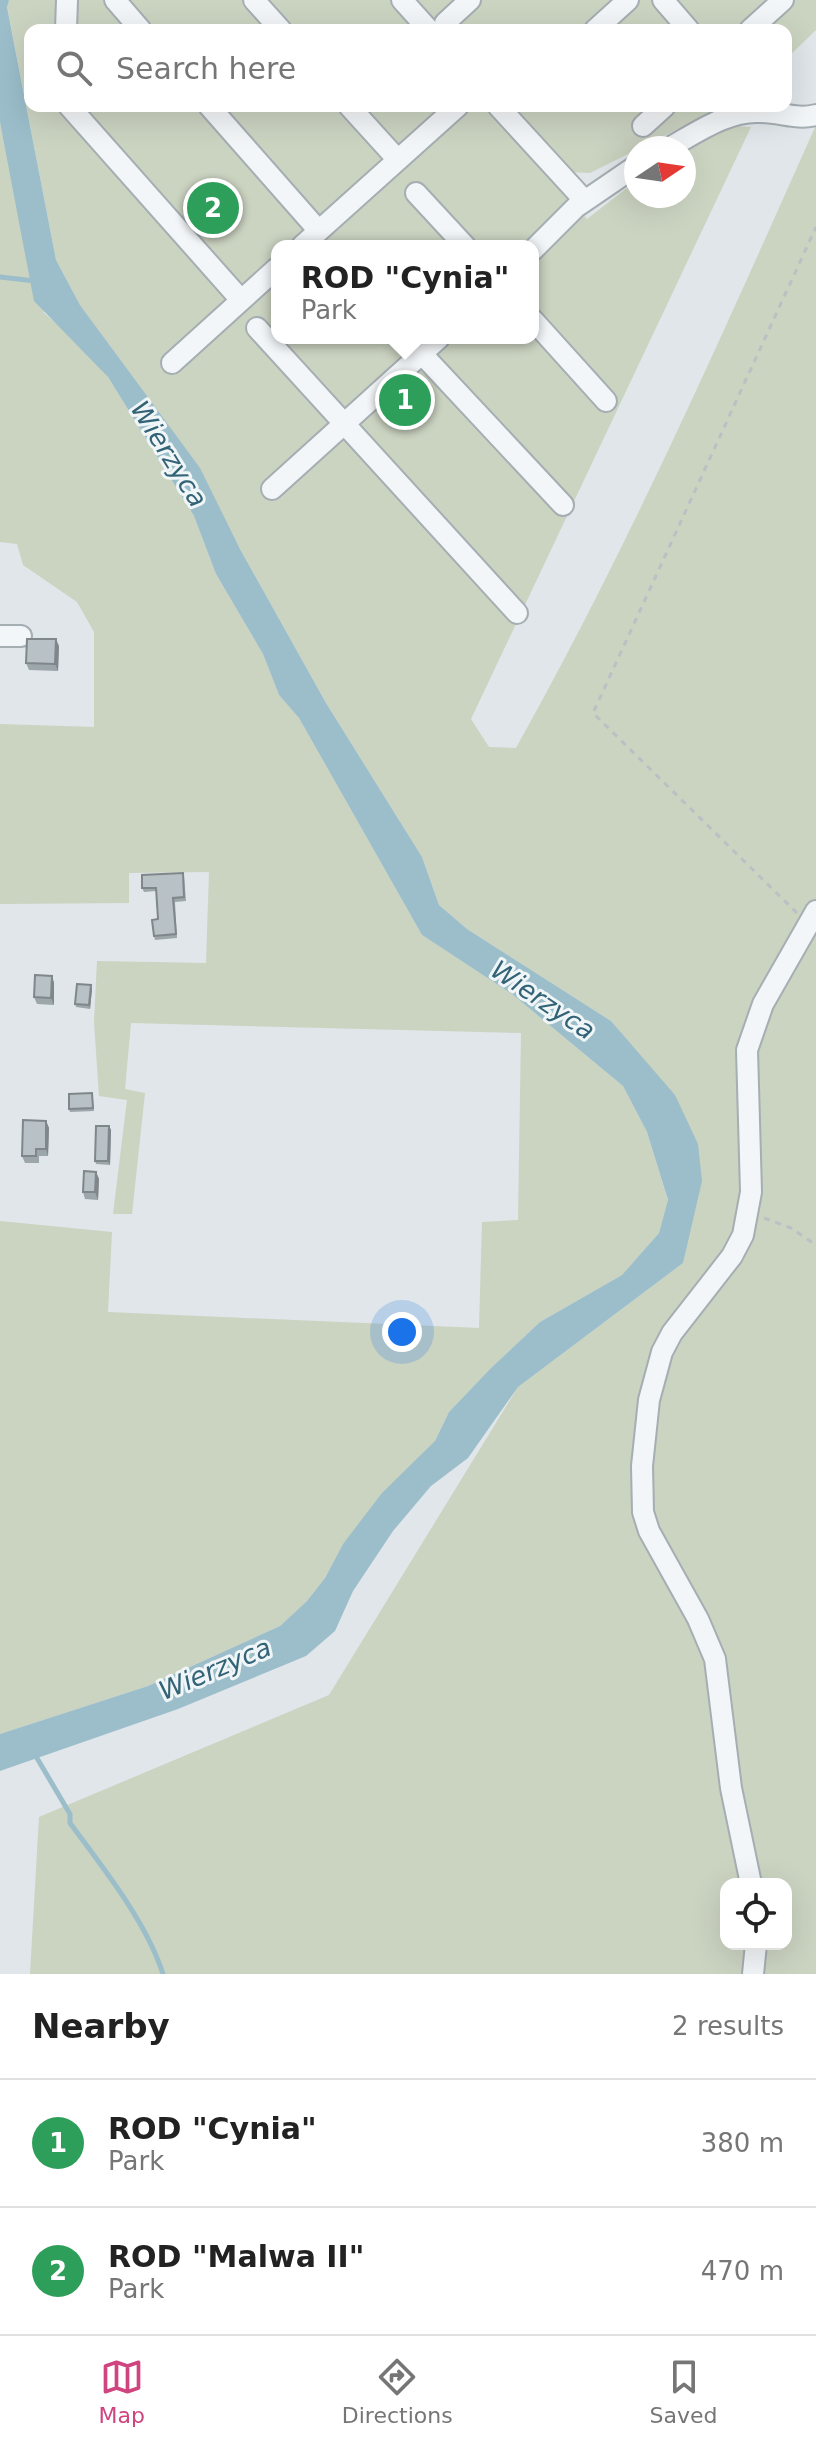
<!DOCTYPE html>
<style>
:root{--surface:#fff;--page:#f6f6f6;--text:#222;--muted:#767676;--line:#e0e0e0;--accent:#d0447f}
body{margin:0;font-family:"DejaVu Sans",sans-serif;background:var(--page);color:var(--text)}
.controls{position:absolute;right:24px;bottom:24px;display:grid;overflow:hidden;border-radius:16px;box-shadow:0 8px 32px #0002}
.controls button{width:72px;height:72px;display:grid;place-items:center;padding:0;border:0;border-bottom:2px solid var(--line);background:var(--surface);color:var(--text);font:40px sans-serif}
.compass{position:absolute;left:624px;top:136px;width:72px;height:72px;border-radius:50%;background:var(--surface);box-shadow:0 8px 32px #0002;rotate:77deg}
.you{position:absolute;left:402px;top:1332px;width:28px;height:28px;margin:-20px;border:6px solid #fff;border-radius:50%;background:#1a73e8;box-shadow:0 0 0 12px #1a73e833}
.badge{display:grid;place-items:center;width:52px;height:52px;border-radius:50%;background:var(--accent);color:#fff;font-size:26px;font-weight:700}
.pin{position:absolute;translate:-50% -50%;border:4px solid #fff;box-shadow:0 2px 8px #0006}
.popup{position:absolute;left:271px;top:240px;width:268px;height:104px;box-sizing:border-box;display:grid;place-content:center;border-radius:16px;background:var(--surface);filter:drop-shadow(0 2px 6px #0005);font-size:26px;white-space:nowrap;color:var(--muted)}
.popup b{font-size:30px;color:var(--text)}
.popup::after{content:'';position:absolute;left:50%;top:100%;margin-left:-16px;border:16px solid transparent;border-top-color:var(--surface)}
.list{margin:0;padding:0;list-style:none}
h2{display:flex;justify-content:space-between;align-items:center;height:104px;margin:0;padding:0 32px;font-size:34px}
h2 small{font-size:26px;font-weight:400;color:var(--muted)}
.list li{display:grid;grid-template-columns:52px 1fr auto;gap:24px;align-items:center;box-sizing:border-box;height:128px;padding:0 32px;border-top:2px solid var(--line)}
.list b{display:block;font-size:30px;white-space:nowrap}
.list p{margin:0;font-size:26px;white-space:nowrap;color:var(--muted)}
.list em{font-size:26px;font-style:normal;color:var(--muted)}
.icon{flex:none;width:44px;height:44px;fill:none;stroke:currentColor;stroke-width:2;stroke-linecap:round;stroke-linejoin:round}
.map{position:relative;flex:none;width:816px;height:1974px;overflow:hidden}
.search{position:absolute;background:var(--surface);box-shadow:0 8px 32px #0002;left:24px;right:24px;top:24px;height:88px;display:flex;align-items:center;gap:20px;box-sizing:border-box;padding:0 28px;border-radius:16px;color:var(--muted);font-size:30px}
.sheet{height:360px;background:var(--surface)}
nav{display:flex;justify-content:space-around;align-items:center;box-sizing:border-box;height:112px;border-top:2px solid var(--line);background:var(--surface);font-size:22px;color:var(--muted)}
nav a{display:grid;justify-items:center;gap:4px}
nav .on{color:var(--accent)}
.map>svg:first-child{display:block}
.green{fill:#cbd3c1;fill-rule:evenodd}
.water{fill:#9bbeca}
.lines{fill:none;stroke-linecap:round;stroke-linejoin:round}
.stream{stroke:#9bbeca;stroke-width:5}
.minor-casing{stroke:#a5aeb3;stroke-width:24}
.path{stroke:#bac1c5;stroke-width:3;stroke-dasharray:6 6;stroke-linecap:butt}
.minor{stroke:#f3f6f8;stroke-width:20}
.wall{fill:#9da6aa}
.shaded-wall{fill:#80878b}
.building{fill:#b7c1c6;stroke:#80878b;stroke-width:2}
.labels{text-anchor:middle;stroke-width:6;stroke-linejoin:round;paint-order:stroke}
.water-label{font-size:26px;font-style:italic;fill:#326376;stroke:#f0f5f7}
</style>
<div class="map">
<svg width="816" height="1974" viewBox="0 0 816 1974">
<rect width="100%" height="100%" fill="#e0e6e9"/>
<path class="green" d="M9,0H816V30L786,59V30H30V106H485L587,219L636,181V196H684L683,148L736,126L751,127L471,719L489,747L516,748C629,546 722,336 816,125V1974H30L39,1817L329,1695L518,1387L683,1263L640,1058L611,1021L467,929L439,905L422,857L326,703L240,549L199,468L80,305L56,260L7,6ZM277,246H533V338H277ZM726,1884H786V1944H726Z
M509,106H724L590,173L567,172Z
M0,122L44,313L75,340L108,377L194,516L216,574L263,654L279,695L299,718L422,935L512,994L623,1086L647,1132L668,1201L659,1233L622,1275L540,1322L491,1368L449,1412L435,1441L343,1544L325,1578L307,1601L280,1626L148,1686L0,1734V1221L112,1232L108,1312L479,1328L482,1222L518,1220L521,1033L131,1023L125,1089L145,1093L132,1214H113L127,1100L99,1096L94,1022L97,961L206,963L209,872L129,873V903L0,904V724L94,727V632L77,602L23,565L17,544L0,542Z"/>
<path class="water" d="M0,0H9L7,7L56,260L80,305L200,468L240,549L326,703L422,857L439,905L467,929L611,1021L675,1095L698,1144L702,1181L683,1263L518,1387L468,1458L431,1486L393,1531L353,1591L335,1631L306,1656L178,1709L0,1771V1734L148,1686L280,1626L307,1601L325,1578L343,1544L382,1493L435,1441L449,1412L491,1368L540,1322L622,1275L659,1233L668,1200L647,1132L623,1086L512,994L422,935L299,718L279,695L263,654L216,574L194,516L108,377L34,301L0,122Z"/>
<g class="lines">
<path class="stream" d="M0,277L35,281
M34,1753L70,1814V1823C103,1868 146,1921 163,1974"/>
<defs>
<path id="minor" d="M115,0L141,30
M254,0L281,30
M402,0L429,30
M663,0L689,30
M445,23L470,0
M66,30L67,0
M595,30L628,0
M750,30L783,0
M69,106L241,300
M209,106L319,231
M349,106L398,160
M498,106L585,201
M643,126L665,106
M669,148C696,133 728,110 760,112C780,112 797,120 816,115
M416,193L465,246
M302,246L458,106
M533,250L576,207L636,166
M533,320L606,401
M257,328L517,613
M407,338L563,505
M172,363L277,268
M272,489L439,338
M0,636H21
M751,1884L731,1788L715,1659L698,1619L649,1531L643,1512L642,1466L649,1400L662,1352L672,1333L732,1256L743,1235L751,1192L747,1050L763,1004L816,911
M753,1974L756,1944"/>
</defs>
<use href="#minor" class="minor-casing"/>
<path class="path" d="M797,913L593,713L816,227
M764,1218L791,1228L816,1245"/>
<use href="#minor" class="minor"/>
</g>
<path class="wall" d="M59,646L58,671L29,670L26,663Z
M184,876L186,901L175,902L177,938L155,940L154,936L158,919L156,891L144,892L142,888Z
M52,976L54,983V1005L37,1004L34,997Z
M92,989L90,1009L76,1007L75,1004Z
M92,1093L94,1111L70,1112L69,1109Z
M46,1121L49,1128L48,1156H39V1163H25L22,1156Z
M109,1126L111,1130L110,1165L96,1164L95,1161Z
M96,1172L99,1179L98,1200L85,1199L83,1192Z"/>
<path class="shaded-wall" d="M56,639L59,646L58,671L55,664Z
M52,976L54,983V1005L51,998Z
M91,985L92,989L90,1009L89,1005Z
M46,1121L49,1128L48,1156L46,1149Z
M109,1126L111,1130L110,1165L108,1161Z
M96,1172L99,1179L98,1200L95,1192Z"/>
<path class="building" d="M27,639H56L55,664L26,663Z
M183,873L184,897L173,898L176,934L154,936L152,920L158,919L156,888H142V875Z
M35,975L52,976L51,998L34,997Z
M77,984L91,985L89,1005L75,1004Z
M92,1093L93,1108L69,1109V1094Z
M23,1120L46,1121V1149H36V1156H22Z
M96,1126H109L108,1161H95Z
M84,1171L96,1172L95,1192H83Z"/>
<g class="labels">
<g class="water-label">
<text transform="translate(169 454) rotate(58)" y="9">Wierzyca</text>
<text transform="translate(543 1000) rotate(34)" y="9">Wierzyca</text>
<text transform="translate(215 1669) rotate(-23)" y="9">Wierzyca</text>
</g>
</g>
</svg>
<div class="controls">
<button><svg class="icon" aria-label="locate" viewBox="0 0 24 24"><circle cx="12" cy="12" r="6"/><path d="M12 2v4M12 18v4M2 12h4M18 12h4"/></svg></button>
</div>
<svg class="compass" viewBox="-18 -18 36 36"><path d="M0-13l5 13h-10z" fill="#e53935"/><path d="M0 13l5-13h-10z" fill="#767676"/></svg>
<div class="you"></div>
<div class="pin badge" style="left:405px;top:400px;background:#2e9e5b">1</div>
<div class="popup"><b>ROD &quot;Cynia&quot;</b>Park</div>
<div class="pin badge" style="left:213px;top:208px;background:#2e9e5b">2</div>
<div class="search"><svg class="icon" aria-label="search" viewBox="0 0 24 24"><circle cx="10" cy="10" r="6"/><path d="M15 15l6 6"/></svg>Search here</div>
</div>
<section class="sheet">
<h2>Nearby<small>2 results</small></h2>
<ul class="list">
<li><span class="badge" style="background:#2e9e5b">1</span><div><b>ROD &quot;Cynia&quot;</b><p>Park</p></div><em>380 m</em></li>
<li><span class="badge" style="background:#2e9e5b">2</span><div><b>ROD &quot;Malwa II&quot;</b><p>Park</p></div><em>470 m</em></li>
</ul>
</section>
<nav>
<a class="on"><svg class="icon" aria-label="map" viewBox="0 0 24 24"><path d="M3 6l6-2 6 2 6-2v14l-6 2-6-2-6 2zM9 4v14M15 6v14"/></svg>Map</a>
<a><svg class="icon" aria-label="directions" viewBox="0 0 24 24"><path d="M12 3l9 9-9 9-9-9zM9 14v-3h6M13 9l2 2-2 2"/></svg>Directions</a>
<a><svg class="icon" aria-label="saved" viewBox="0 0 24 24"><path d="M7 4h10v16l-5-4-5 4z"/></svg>Saved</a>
</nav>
